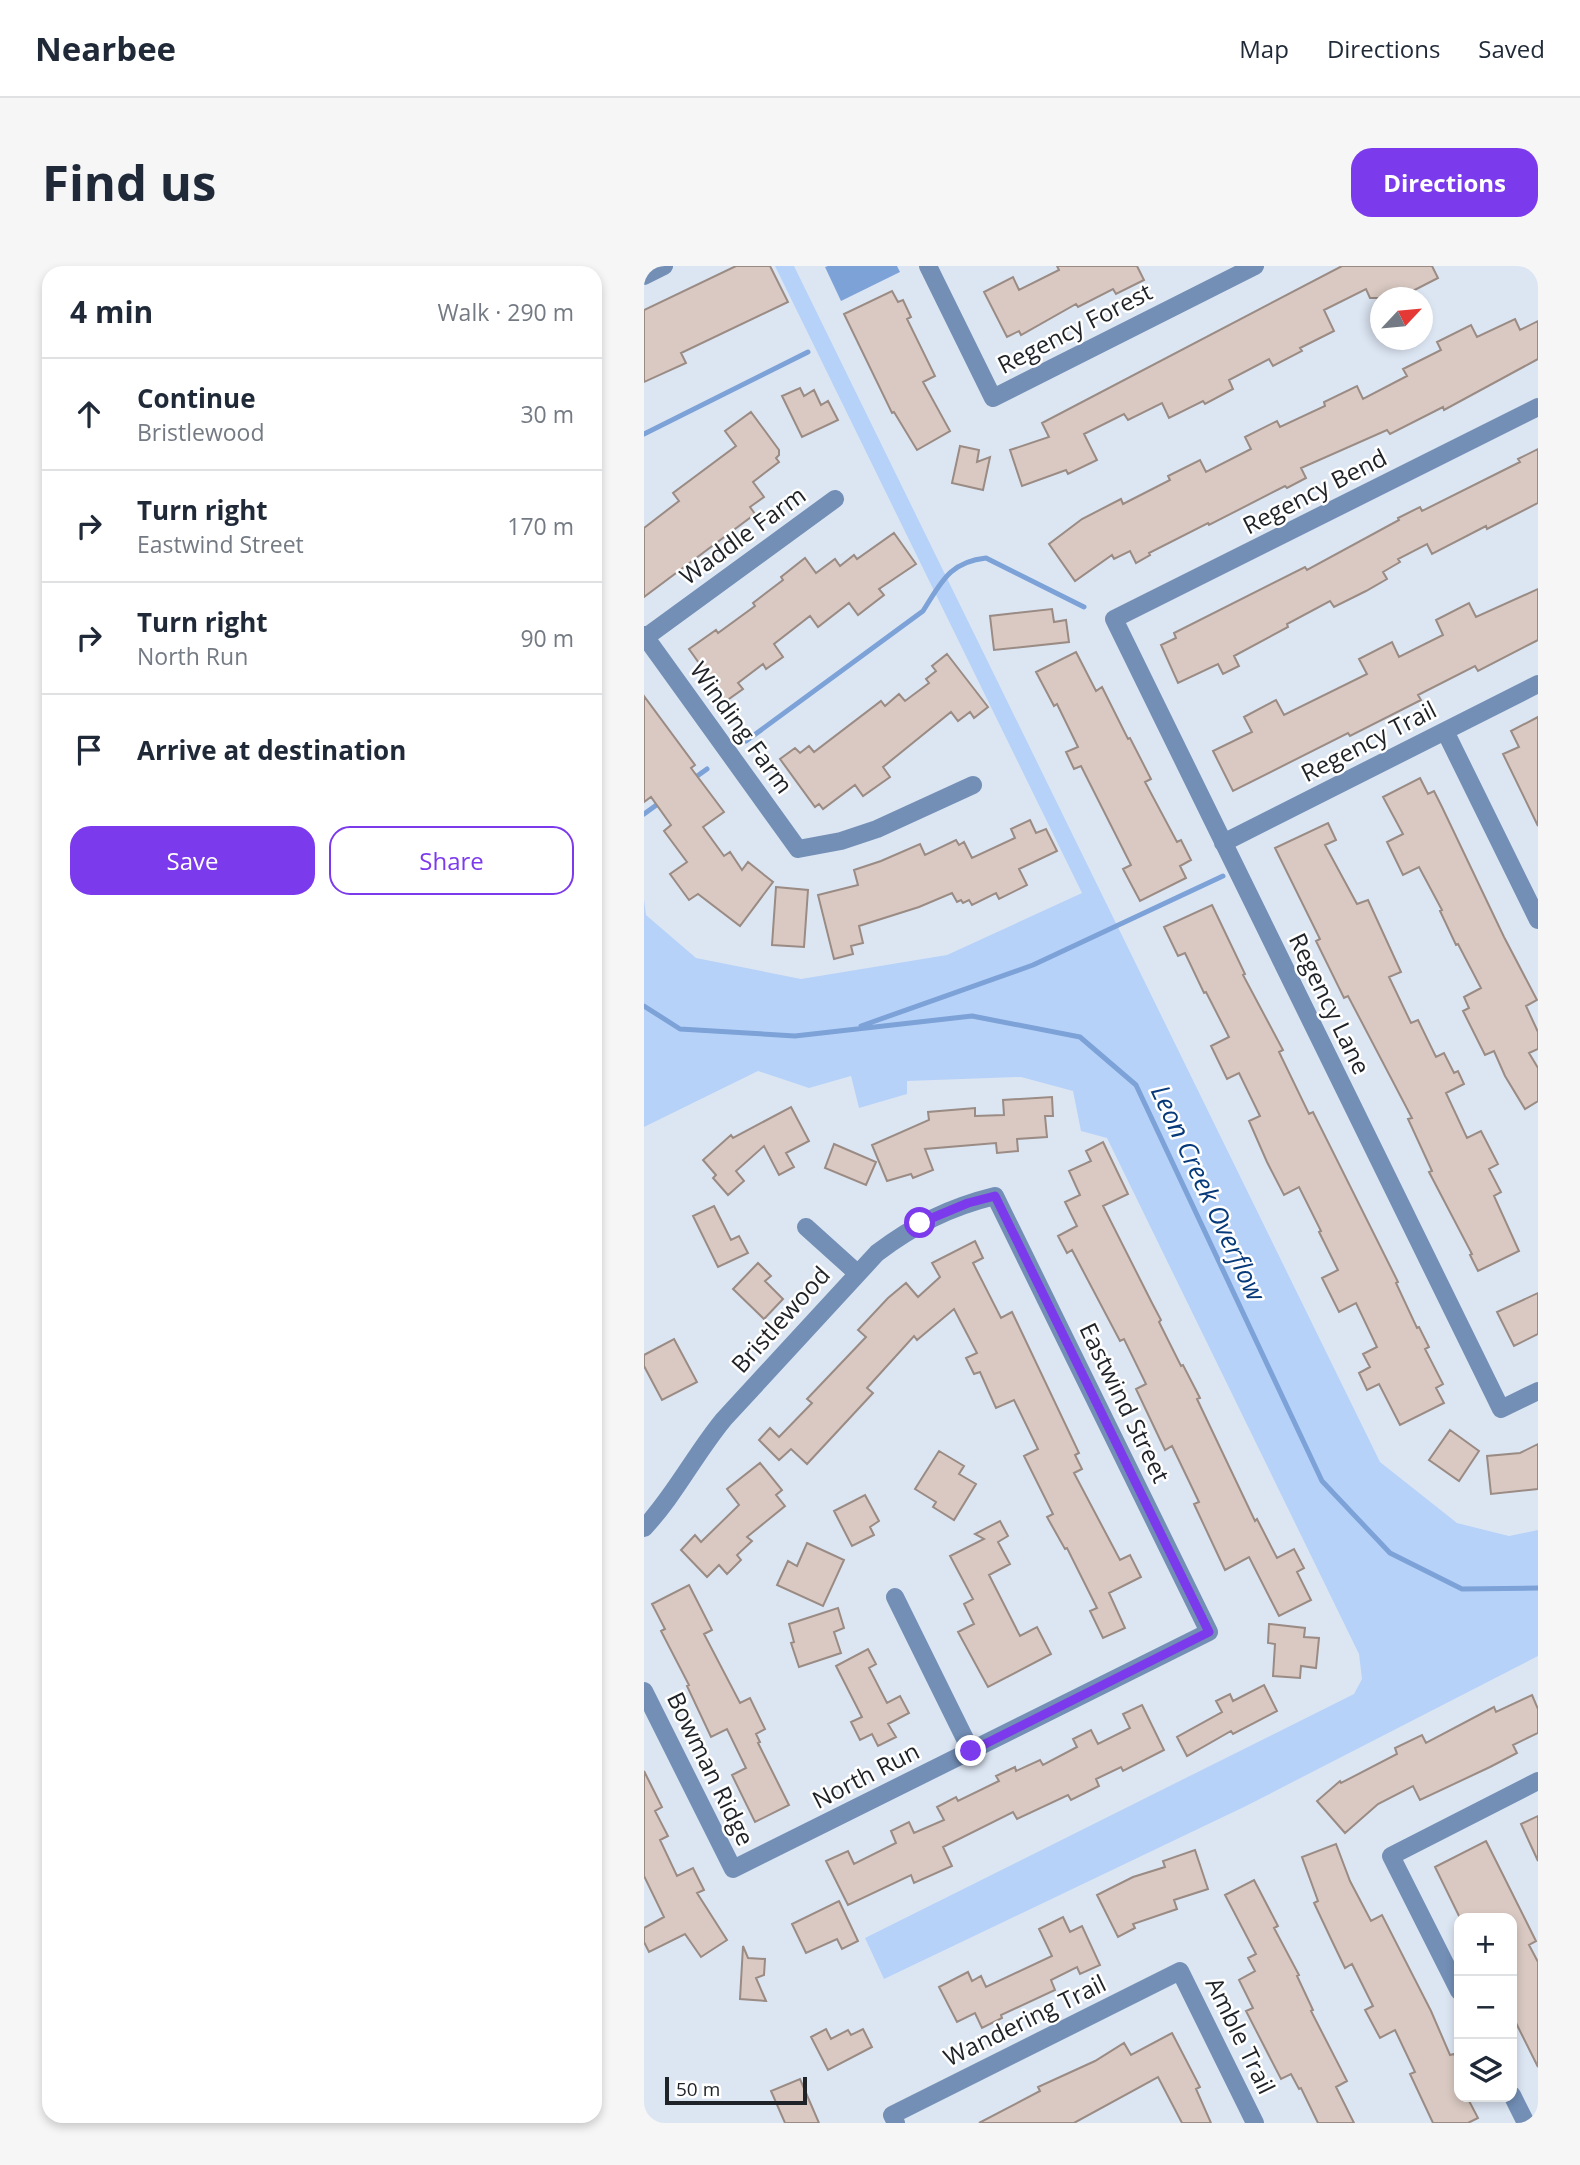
<!DOCTYPE html>
<meta charset="utf-8">
<style>
:root{--surface:#fff;--page:#f6f6f7;--text:#1f2937;--muted:#747a83;--line:#e0e1e3;--accent:#7c3aed}
body{margin:0;font-family:"Open Sans",sans-serif;background:var(--page);color:var(--text)}
.controls{position:absolute;right:21px;bottom:21px;display:grid;overflow:hidden;border-radius:14px;box-shadow:0 4px 10px #0003}
.controls button{width:63px;height:63px;display:grid;place-items:center;padding:0;border:0;border-bottom:2px solid var(--line);background:var(--surface);color:var(--text);font:35px sans-serif}
.compass{position:absolute;left:726px;top:21px;width:63px;height:63px;border-radius:50%;background:var(--surface);box-shadow:0 4px 10px #0003;rotate:64deg}
.scale{position:absolute;left:21px;bottom:18px;width:142px;box-sizing:border-box;padding-left:7px;border:4px solid #1f2327;border-top:0;font-size:19px;line-height:24px;white-space:nowrap;color:#1f2327;-webkit-text-stroke:5px #fff;paint-order:stroke}
.stop{position:absolute;width:21px;height:21px;margin:-16px;border:5px solid #7c3aed;border-radius:50%;background:#fff}
.stop.end{background:#7c3aed;border-color:#fff;box-shadow:0 2px 7px #0008}
.list{margin:0;padding:0;list-style:none}
h2{display:flex;justify-content:space-between;align-items:center;height:91px;margin:0;padding:0 28px;font-size:30px}
h2 small{font-size:23px;font-weight:400;color:var(--muted)}
.list li{display:grid;grid-template-columns:46px 1fr auto;gap:21px;align-items:center;box-sizing:border-box;height:112px;padding:0 28px;border-top:2px solid var(--line)}
.list b{display:block;font-size:26px;white-space:nowrap}
.list p{margin:0;font-size:23px;white-space:nowrap;color:var(--muted)}
.list em{font-size:23px;font-style:normal;color:var(--muted)}
.actions{display:flex;gap:14px;padding:21px 28px}
.actions a{flex:1;padding:16px 0;border:2px solid var(--accent);border-radius:21px;text-align:center;font-size:24px;color:var(--accent)}
.actions .main{background:var(--accent);color:#fff}
.icon{flex:none;width:38px;height:38px;fill:none;stroke:currentColor;stroke-width:2;stroke-linecap:round;stroke-linejoin:round}
.map{position:relative;flex:none;width:894px;height:1857px;overflow:hidden;border-radius:21px}
header{display:flex;align-items:center;gap:42px;box-sizing:border-box;height:98px;padding:0 35px;background:var(--surface);border-bottom:2px solid var(--line)}
header strong{font-size:33px}
nav{display:flex;gap:38px;margin-inline-start:auto;font-size:24px}
.intro{display:flex;align-items:center;justify-content:space-between;box-sizing:border-box;height:168px;padding:0 42px}
h1{margin:0;font-size:49px}
.button{padding:18px 32px;border-radius:21px;background:var(--accent);color:#fff;font-size:24px;font-weight:700}
main{display:flex;gap:42px;padding:0 42px}
aside{flex:1;background:var(--surface);border-radius:21px;box-shadow:0 4px 10px #0003}
.map>svg:first-child{display:block}
.green{fill:#b7d2f8}
.water{fill:#7ca2d8}
.lines{fill:none;stroke-linecap:round;stroke-linejoin:round}
.stream{stroke:#7ca2d8;stroke-width:5}
.building{fill:#d9c9c2;stroke:#9a8b84;stroke-width:2}
.minor{stroke:#738fb6;stroke-width:18}
.route{stroke:#7c3aed;stroke-width:9}
.labels{text-anchor:middle;stroke-width:5;stroke-linejoin:round;paint-order:stroke}
.street-label{font-size:24px;fill:#1f2327;stroke:#fff}
.water-label{font-size:26px;font-style:italic;fill:#073a7a;stroke:#fff}
</style>
<header>
<strong>Nearbee</strong>
<nav><a>Map</a><a>Directions</a><a>Saved</a></nav>
</header>
<div class="intro"><h1>Find us</h1><a class="button">Directions</a></div>
<main>
<aside>
<h2>4 min<small>Walk · 290 m</small></h2>
<ul class="list">
<li><svg class="icon" aria-label="ahead" viewBox="0 0 24 24"><path d="M12 20V5M6 11l6-6 6 6"/></svg><div><b>Continue</b><p>Bristlewood</p></div><em>30 m</em></li>
<li><svg class="icon" aria-label="right" viewBox="0 0 24 24"><path d="M7 20v-9h11M14 6l5 5-5 5"/></svg><div><b>Turn right</b><p>Eastwind Street</p></div><em>170 m</em></li>
<li><svg class="icon" aria-label="right" viewBox="0 0 24 24"><path d="M7 20v-9h11M14 6l5 5-5 5"/></svg><div><b>Turn right</b><p>North Run</p></div><em>90 m</em></li>
<li><svg class="icon" aria-label="arrive" viewBox="0 0 24 24"><path d="M6 21V4h12l-3 4 3 4H6"/></svg><div><b>Arrive at destination</b></div></li>
</ul>
<div class="actions"><a class="main">Save</a><a>Share</a></div>
</aside>
<div class="map">
<svg width="894" height="1857" viewBox="0 0 894 1857">
<rect width="100%" height="100%" fill="#dce6f3"/>
<path class="green" d="M131,0H150L736,1196L813,1257L865,1270L894,1264V1390L602,1540L240,1713L221,1672L710,1428L718,1413L715,1388L463,872L437,865L429,825L377,811L263,815V828L215,842L207,810L165,822L114,805L0,861V633L2,649L52,692L157,713L303,689L438,627Z"/>
<path class="water" d="M184,0H253L256,6L197,35L181,1Z"/>
<g class="lines">
<path class="stream" d="M0,168L164,86
M102,475L279,345C297,317 305,296 342,292L440,341
M49,513L63,503
M0,548L18,535
M0,740L36,763L151,770L328,750L436,771L492,819L678,1215L746,1287L818,1323L894,1322
M217,760L389,699L579,610"/>
</g>
<path class="building" d="M92,0H126L144,36L37,87L42,97L0,116V44Z
M413,0H493L500,14L472,28L469,23L434,41L432,38L377,69L375,65L363,71L340,26L369,11L375,24L415,4Z
M698,0H788L794,12L755,32H726L722,23L680,44L690,65L656,82L658,85L629,100L625,93L585,114L589,123L561,138L559,135L525,152L518,137L484,154L480,148L440,168L453,194L424,208L422,204L378,220L366,184L405,171L398,157Z
M248,25L254,36L259,34L267,51L263,53L291,110L279,116L306,165L273,184L250,146L248,147L200,48Z
M871,53L876,64L894,55V93L800,144L799,141L746,168L743,164L657,202L662,212L643,222L641,220L565,259L564,257L505,287L506,289L492,297L486,285L470,293L468,289L431,315L405,278L438,253L477,233L479,238L526,214L524,210L556,194L562,206L607,183L601,171L633,155L636,161L681,140L680,136L713,120L719,133L763,110L759,103L797,84L793,76L827,59L833,71Z
M156,122L160,130L170,124L177,139L184,135L194,154L158,171L138,130Z
M107,146L135,184V189L132,192L135,196L109,216L120,231L106,241L111,248L0,331V262L35,235L29,227L92,180L81,165Z
M316,180L335,184L333,196L346,191L339,224L308,217Z
M894,183V237L843,263L842,260L788,288L783,278L754,293L756,296L739,306L743,313L722,325L690,341L686,335L643,358L644,361L590,390L595,400L579,408L574,398L534,417L517,379L532,372L530,367L661,301L663,304L755,254L754,252L776,241L778,245L876,196L874,193Z
M250,267L272,298L235,323L240,329L214,349L205,337L174,361L166,350L130,378L139,391L122,403L119,398L94,417L99,423L82,435L45,383L72,364L74,367L111,340L109,337L139,314L137,311L161,292L172,307L191,293L196,300L210,289L213,293Z
M894,323V374L834,405L831,400L774,429L777,434L706,470L704,467L589,525L569,485L608,466L600,451L632,434L640,449L723,408L715,393L748,376L755,391L799,369L792,354L825,337L832,351Z
M408,343L410,356L422,354L425,376L350,384L346,350Z
M432,386L452,425L458,421L484,473L486,472L507,513L501,516L533,576L537,574L547,594L536,600L542,612L496,635L479,603L487,599L437,500L430,503L422,486L434,481L413,438L410,440L392,406Z
M303,388L344,441L330,452L326,446L314,455L307,446L239,501L246,511L219,530L211,519L179,543L175,538L171,541L136,493L151,482L156,487L165,480L170,486L237,435L241,440L255,428L261,435L285,417L282,413L292,405L288,400Z
M0,430L51,499L47,502L80,546L59,561L80,590L86,586L98,604L104,596L129,616L96,660L54,628L45,634L26,608L43,596L20,565L27,559L7,531L0,536Z
M894,451V560L859,488L875,481L867,465Z
M776,512L784,528L790,525L798,541L860,671L893,734L882,740L894,766V783L885,787L894,802V835L881,843L861,810L850,785L841,789L819,745L825,742L820,731L837,722L814,678L812,679L796,645L798,644L775,601L759,609L743,576L759,568L739,531Z
M386,554L392,567L402,563L413,585L375,603L383,619L355,633L352,627L328,639L325,634L319,637L317,634L313,636L308,627L275,641L215,660L219,677L207,680L209,688L190,693L174,629L214,619L210,604L237,595L276,578L281,589L312,574L315,579L320,576L328,592L371,572L367,563Z
M684,557L692,574L681,579L713,638L724,634L757,706L745,711L767,757L774,754L792,791L800,787L810,807L814,805L820,818L802,827L823,872L837,865L854,898L845,903L857,926L850,930L875,985L834,1005L826,989L828,988L785,906L788,905L764,853L768,852L704,730L700,732L672,675L676,673L631,582Z
M132,621L164,624L160,681L128,679Z
M568,639L601,708L599,709L639,784L635,786L665,848L669,846L754,1016L752,1017L773,1062L775,1061L785,1081L781,1083L799,1118L792,1122L800,1137L756,1159L735,1118L723,1124L715,1107L726,1101L719,1088L733,1081L712,1037L695,1046L678,1012L694,1004L675,966L677,965L655,921L640,929L623,896L605,855L616,850L595,807L583,813L567,780L585,771L562,726L560,727L541,687L534,690L520,661Z
M408,831L409,850H401L403,871L373,873L374,885L353,887L352,877L281,883L289,904L269,912L267,908L243,915L228,879L285,854L284,846L331,842V850L360,849L359,834Z
M147,841L165,875L142,887L150,901L135,909L120,880L92,905L100,915L84,929L69,912L72,909L59,894L87,869L89,872Z
M459,876L484,928L459,940L508,1037L517,1054L515,1056L537,1100L539,1099L556,1132L553,1133L611,1255L613,1253L633,1292L650,1283L660,1302L653,1306L667,1334L635,1350L605,1291L581,1304L550,1238L555,1236L528,1180L521,1184L492,1123L502,1118L480,1073L476,1075L428,984L423,987L414,970L433,960L421,936L436,929L425,905L447,895L442,885Z
M190,878L232,896L222,919L181,902Z
M70,940L87,974L95,970L104,987L74,1001L49,950Z
M331,975L339,992L329,997L357,1052L368,1046L435,1187L431,1189L438,1203L430,1207L476,1294L486,1289L497,1311L465,1327L481,1362L459,1372L446,1345L453,1342L423,1282L421,1283L403,1251L409,1248L380,1190L394,1183L370,1134L352,1142L336,1106L330,1108L322,1092L333,1087L310,1043L273,1074L270,1070L223,1122L229,1127L163,1198L147,1183L135,1194L115,1174L126,1162L135,1171L168,1137L163,1133L222,1071L214,1064L244,1032L262,1017L274,1031L296,1011L288,997Z
M114,997L127,1010L121,1015L139,1033L120,1053L89,1023Z
M894,1027V1068L870,1080L853,1046Z
M30,1073L53,1116L18,1134L0,1100V1089Z
M806,1164L835,1185L815,1215L785,1194Z
M894,1178V1223L847,1228L843,1190L876,1187Z
M295,1185L320,1200L315,1208L332,1218L310,1254L289,1241L292,1236L271,1223Z
M116,1197L138,1224L132,1229L141,1240L103,1271L108,1275L93,1289L97,1294L83,1308L75,1299L63,1311L37,1284L51,1269L57,1276L95,1239L83,1223Z
M221,1229L235,1255L226,1261L230,1269L208,1280L190,1245Z
M356,1255L364,1270L354,1276L366,1298L345,1309L376,1370L393,1361L407,1388L344,1421L314,1366L330,1358L320,1338L329,1333L306,1290L340,1273L331,1268Z
M163,1277L200,1294L179,1340L133,1319L144,1295L153,1300Z
M45,1319L68,1364L60,1368L96,1437L106,1432L121,1463L112,1468L116,1476L114,1477L145,1539L111,1556L88,1509L102,1502L83,1463L67,1471L43,1420L45,1419L17,1365L21,1363L8,1338Z
M194,1342L200,1362L190,1366L197,1387L155,1401L147,1377L150,1376L145,1358Z
M625,1358L661,1362L660,1371L675,1372L672,1402L657,1400L656,1412L629,1410L631,1378L624,1377Z
M224,1383L232,1398L225,1402L243,1437L256,1430L265,1447L244,1458L252,1471L234,1480L228,1468L216,1474L207,1456L218,1451L192,1400Z
M620,1419L633,1445L589,1468L587,1465L543,1490L533,1471L578,1446L572,1435L586,1428L589,1435Z
M888,1429L894,1443V1467L869,1479L873,1487L846,1501L776,1534L769,1520L734,1538L701,1567L673,1535L696,1515L697,1517L753,1488L751,1482L778,1469L782,1477L850,1441L852,1446Z
M498,1439L520,1484L479,1505L477,1501L452,1513L455,1520L427,1534L424,1529L373,1553L369,1546L299,1581L308,1600L270,1617L267,1609L204,1639L182,1595L204,1585L210,1598L252,1577L247,1565L265,1556L270,1567L300,1554L293,1541L312,1531L314,1535L355,1515L352,1510L371,1501L372,1505L396,1494L399,1499L433,1481L429,1473L447,1464L454,1478L486,1462L479,1448Z
M0,1505L18,1541L11,1545L24,1570L16,1574L33,1610L49,1602L60,1624L53,1627L83,1674L57,1691L41,1668L5,1686L0,1676V1662L20,1651L0,1610Z
M894,1550V1595L877,1558Z
M842,1575L892,1675L885,1679L894,1696V1801L868,1749V1652H816L791,1601Z
M692,1578L706,1615L727,1655L738,1649L787,1745L806,1789L810,1788L815,1799V1831H823L834,1852L824,1857H789L766,1808L771,1806L751,1764L736,1772L721,1744L729,1740L708,1698L701,1702L688,1675L670,1637L674,1635L658,1591Z
M551,1584L564,1623L530,1634L533,1643L489,1658L491,1662L474,1671L453,1629L489,1611L521,1601L519,1595Z
M610,1614L634,1660L630,1662L655,1709L653,1710L669,1744L667,1745L703,1815L692,1821L710,1857H674L657,1822L655,1823L647,1808L637,1813L602,1745L609,1742L595,1714L611,1705L604,1692L612,1688L581,1629Z
M195,1635L214,1675L198,1683L193,1673L162,1687L148,1658Z
M419,1651L426,1666L438,1660L456,1699L436,1708L433,1701L407,1714L411,1724L357,1749L358,1752L338,1762L331,1747L313,1756L295,1721L324,1706L328,1715L337,1710L342,1721L408,1690L395,1663Z
M99,1680L104,1692L121,1693L120,1709L112,1712L122,1735L96,1733Z
M182,1763L187,1773L204,1764L207,1769L219,1763L228,1781L184,1804L167,1771Z
M528,1767L556,1821L552,1823L567,1857H538L514,1811L430,1857H335L396,1825L394,1821L451,1795L480,1777L487,1789Z
M156,1813L175,1857H141L127,1825Z"/>
<g class="lines">
<path class="minor" d="M284,0L349,132L611,0
M0,10L20,0
M894,141L470,353L857,1143L894,1125
M0,369L154,583L197,575L233,563L329,519
M2,371L191,233
M801,465L894,654
M579,577L894,418
M162,961L213,1007
M0,1262C31,1229 51,1188 80,1153L233,987C270,959 306,941 351,930L565,1366L89,1603L0,1425
M251,1331L327,1485
M815,1725L747,1590L894,1515
M868,1829L882,1857
M252,1857L248,1849L536,1705L611,1857"/>
</g>
<g class="lines">
<path class="route" d="M276,957L324,937L351,930L565,1366L327,1485"/>
</g>
<g class="labels">
<g class="street-label">
<text transform="translate(431 63) rotate(-27)" y="8">Regency Forest</text>
<text transform="translate(671 226) rotate(-27)" y="8">Regency Bend</text>
<text transform="translate(99 270) rotate(-36)" y="8">Waddle Farm</text>
<text transform="translate(97 462) rotate(54)" y="8">Winding Farm</text>
<text transform="translate(725 476) rotate(-27)" y="8">Regency Trail</text>
<text transform="translate(685 738) rotate(64)" y="8">Regency Lane</text>
<text transform="translate(137 1054) rotate(-48)" y="8">Bristlewood</text>
<text transform="translate(480 1137) rotate(64)" y="8">Eastwind Street</text>
<text transform="translate(66 1503) rotate(64)" y="8">Bowman Ridge</text>
<text transform="translate(222 1510) rotate(-27)" y="8">North Run</text>
<text transform="translate(381 1755) rotate(-26)" y="8">Wandering Trail</text>
<text transform="translate(596 1770) rotate(64)" y="8">Amble Trail</text>
</g>
<g class="water-label">
<text transform="translate(564 927) rotate(65)" y="9">Leon Creek Overflow</text>
</g>
</g>
</svg>
<div class="controls">
<button>+</button>
<button>−</button>
<button><svg class="icon" aria-label="layers" viewBox="0 0 24 24"><path d="M12 4l9 5-9 5-9-5zM3 14l9 5 9-5"/></svg></button>
</div>
<svg class="compass" viewBox="-18 -18 36 36"><path d="M0-13l5 13h-10z" fill="#e53935"/><path d="M0 13l5-13h-10z" fill="#747a83"/></svg>
<div class="scale">50 m</div>
<div class="stop" style="left:276px;top:957px"></div>
<div class="stop end" style="left:327px;top:1485px"></div>
</div>
</main>
